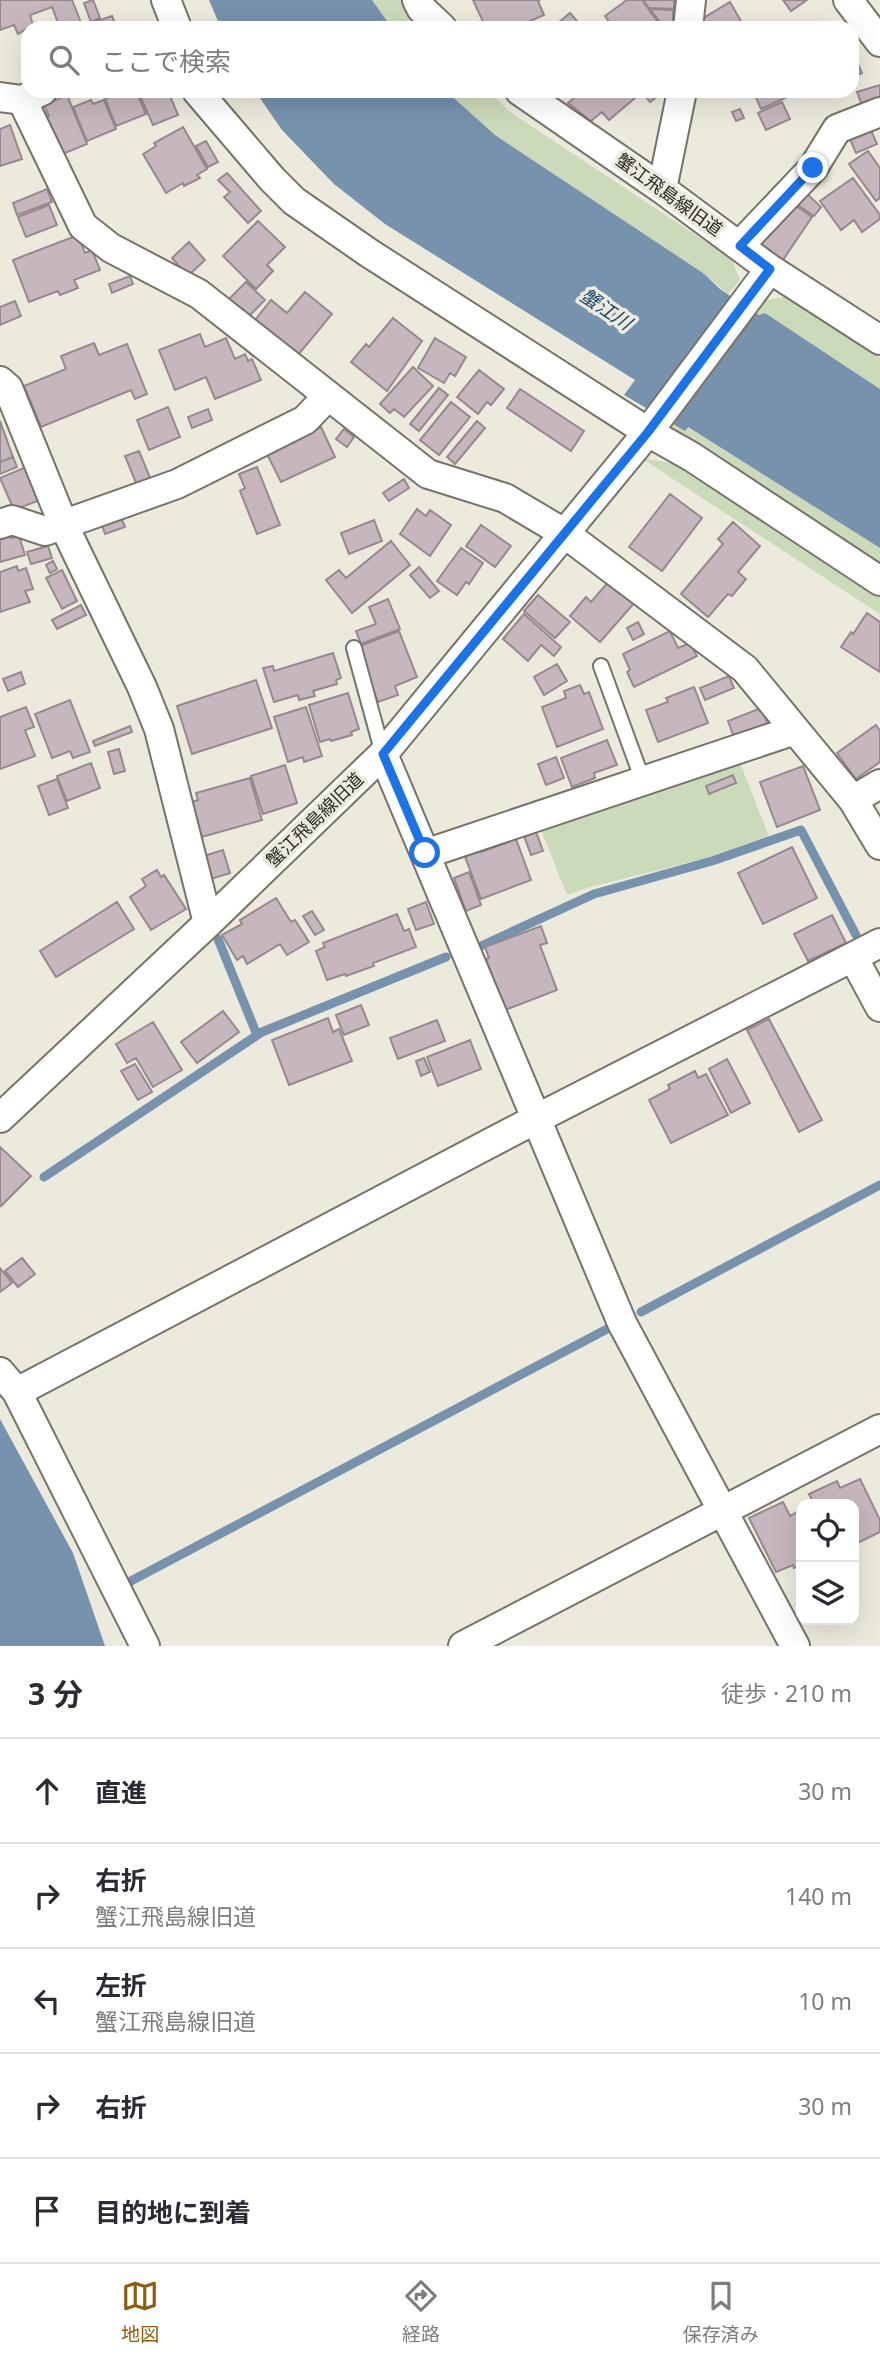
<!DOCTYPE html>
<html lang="ja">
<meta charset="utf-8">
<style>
:root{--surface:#fff;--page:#f7f7f7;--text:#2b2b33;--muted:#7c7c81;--line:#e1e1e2;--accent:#905b0e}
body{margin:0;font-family:"Noto Sans","Noto Sans JP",sans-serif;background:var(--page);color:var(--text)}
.controls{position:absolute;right:21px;bottom:21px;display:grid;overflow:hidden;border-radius:14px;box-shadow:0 7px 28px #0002}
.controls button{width:63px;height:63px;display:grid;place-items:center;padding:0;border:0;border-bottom:2px solid var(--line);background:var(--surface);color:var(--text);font:35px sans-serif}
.stop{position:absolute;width:21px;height:21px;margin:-16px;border:5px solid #1a73e8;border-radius:50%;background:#fff}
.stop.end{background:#1a73e8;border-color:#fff;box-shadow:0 2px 7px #0008}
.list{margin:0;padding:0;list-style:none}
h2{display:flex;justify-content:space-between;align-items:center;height:91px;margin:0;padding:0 28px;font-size:30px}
h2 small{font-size:23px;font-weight:400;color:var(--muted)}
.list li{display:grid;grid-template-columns:46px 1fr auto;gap:21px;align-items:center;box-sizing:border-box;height:105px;padding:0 28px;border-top:2px solid var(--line)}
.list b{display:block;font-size:26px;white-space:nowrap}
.list p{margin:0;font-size:23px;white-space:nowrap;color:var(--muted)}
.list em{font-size:23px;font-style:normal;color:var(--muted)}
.icon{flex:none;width:38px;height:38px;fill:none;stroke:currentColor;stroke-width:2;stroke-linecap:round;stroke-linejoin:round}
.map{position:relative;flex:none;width:880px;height:1646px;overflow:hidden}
.search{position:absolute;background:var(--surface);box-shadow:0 7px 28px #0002;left:21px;right:21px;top:21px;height:77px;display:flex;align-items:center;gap:18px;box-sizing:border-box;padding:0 24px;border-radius:21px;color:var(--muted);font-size:26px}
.sheet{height:616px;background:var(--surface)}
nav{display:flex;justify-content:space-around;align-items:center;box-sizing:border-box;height:98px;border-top:2px solid var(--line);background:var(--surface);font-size:19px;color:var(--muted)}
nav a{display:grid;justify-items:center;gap:4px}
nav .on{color:var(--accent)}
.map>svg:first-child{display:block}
.green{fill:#cbdab9}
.water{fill:#7692ad}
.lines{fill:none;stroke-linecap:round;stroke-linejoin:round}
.stream{stroke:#7692ad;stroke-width:9}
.building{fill:#c5b7bd;stroke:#96898e;stroke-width:2}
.service-casing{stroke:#767468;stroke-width:18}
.minor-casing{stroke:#767468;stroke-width:32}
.service{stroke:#fff;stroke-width:14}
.minor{stroke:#fff;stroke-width:28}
.route{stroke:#1a73e8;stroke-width:9}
.labels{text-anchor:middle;stroke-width:7;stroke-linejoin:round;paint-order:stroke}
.street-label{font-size:18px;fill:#292824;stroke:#eceadd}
.water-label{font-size:19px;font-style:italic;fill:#1b476d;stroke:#eceadd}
</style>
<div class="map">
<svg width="880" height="1646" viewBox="0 0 880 1646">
<rect width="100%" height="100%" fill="#eceadd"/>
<path class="green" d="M372,0H402L424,28H392Z
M446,91H489L510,112L732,259L740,280L728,294L703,273L495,135Z
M785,297L880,358V389L765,313L759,315L752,310L760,301Z
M667,420L685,430L687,427L880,548V568L666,433Z
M641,458L683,465L880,590V614Z
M740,763L769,836L703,859L590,887L567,895L540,827Z"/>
<path class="water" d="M209,0H372L392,28H221Z
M255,91H446L495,135L703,273L720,289L759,315L765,313L880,389V548L688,427L685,431L624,395L635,380L385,224L334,184L282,130Z
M0,1419L73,1553L105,1646H0Z"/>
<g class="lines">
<path class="stream" d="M218,939L257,1035
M481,946L594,894L712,861L801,830L856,935
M44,1177L262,1032L446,957
M641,1312L880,1185
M129,1582L607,1329"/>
</g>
<path class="building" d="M0,0H72L83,28H60L52,7L30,15L34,28H28L18,34L14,25L0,30Z
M93,0L100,18L91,22L84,3Z
M473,0H540L538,1L544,15L515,28H486Z
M627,0H642L657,21L648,28H613L605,16Z
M643,0H674V9L649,8Z
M783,0H807L791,11Z
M730,2L745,28H700L697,22Z
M650,9L673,10V28H650L659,21Z
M570,13L583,28H552Z
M112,16L117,28H93L91,23Z
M852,51L862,73L852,78Z
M880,85V102L863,108L857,92Z
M115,91H136L146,114L116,126L105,99L116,94Z
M138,91H168L178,115L153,125Z
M582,91H654L658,96L650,102L642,92L609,120L602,112L591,121L568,103Z
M753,91H800L761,109Z
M67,95L87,144L60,155L44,118L49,116L44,105Z
M91,100L93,104L104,100L116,129L87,141L73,107Z
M782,102L790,119L766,130L758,113Z
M740,109L744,118L736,121L732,112Z
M10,125L22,159L0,166V129Z
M183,127L207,169L197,175L200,178L184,186L183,183L166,193L143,154L156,146L154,143Z
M870,128L877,144L856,153L849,137Z
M206,141L218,162L208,167L196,146Z
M868,151L880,168V198L876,201L849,164Z
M227,173L261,211L248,223L224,197L230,192L218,180Z
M853,178L880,215V219L862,232L854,220L841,230L820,201Z
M47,189L52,202L17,215L13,203Z
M804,191L821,207L814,216L795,203Z
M789,201L812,217L783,260L760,244Z
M49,205L57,225L26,237L18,217Z
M258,221L285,247L267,265L273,271L256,289L223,256Z
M78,235L85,253L92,250L100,270L74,280L78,288L60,295L58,291L29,302L13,260Z
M189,242L205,260L188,276L172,258Z
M130,276L133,284L112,293L109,284Z
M246,282L265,300L247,318L229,299Z
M305,292L332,314L298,355L255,320L271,300L287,313Z
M15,301L21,316L0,325V307Z
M393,318L422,341L387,391L351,362L366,344L369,347Z
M200,334L205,347L226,338L235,359L245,354L248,361L252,359L261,380L215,399L206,377L175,390L159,350Z
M435,338L466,357L455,376L450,373L444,383L418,368Z
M94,343L99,355L127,344L147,394L135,399L131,390L41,427L24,386L66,369L61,356Z
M413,367L433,386L404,417L394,409L390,413L380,404Z
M479,370L504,389L491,405L487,402L478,414L457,397Z
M439,388L448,395L419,431L410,424Z
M520,389L584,431L571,451L507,408Z
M451,402L470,417L439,455L420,440Z
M168,407L180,437L149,450L137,420Z
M208,409L212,420L192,428L188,417Z
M0,421L13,457L0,462Z
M477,421L485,428L455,464L447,457Z
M321,427L335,457L281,482L266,452Z
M344,429L354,437L347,447L336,439Z
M139,451L153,485L139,490L125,456Z
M13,457L17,467L0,474V462Z
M26,467L40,500L14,510L0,478Z
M257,467L280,525L257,534L240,491L245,488L239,474Z
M404,479L409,488L389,501L383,493Z
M670,494L702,518L662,571L629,547Z
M417,509L426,516L430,510L451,525L430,556L400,534Z
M120,515L125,527L105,534L101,522Z
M374,520L382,541L349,554L341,533Z
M733,522L760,546L738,572L746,579L732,596L728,594L708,617L681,594L723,544L718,539Z
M481,525L511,546L495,567L466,546Z
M10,532L11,538L19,536L25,555L0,562V535Z
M391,541L410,565L352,613L326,580L339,570L346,578Z
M48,546L52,558L31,564L27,552Z
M461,548L483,563L469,584L466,582L457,595L437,581Z
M53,561L57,569L50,573L46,565Z
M17,566L18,571L26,568L33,589L25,591L30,602L0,612V572Z
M419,567L439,591L430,598L410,575Z
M62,570L77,601L62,609L46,578Z
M611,579L636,601L600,642L570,616L586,597L591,602Z
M538,595L570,622L555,638L524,611Z
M388,599L400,629L361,644L356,631L376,624L369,607Z
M81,605L86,615L57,629L52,620Z
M867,613L880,622V672L841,647L851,632L853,634Z
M524,614L561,647L554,656L541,645L528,661L503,639Z
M638,622L644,634L633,640L627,628Z
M399,631L417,677L395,686L398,695L378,702L357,647Z
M670,631L678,648L690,643L697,656L634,687L627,672L630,670L623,654Z
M333,653L341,678L336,680L337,684L313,691L315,696L299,700L298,695L274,702L263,668L273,666L274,671Z
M557,664L567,681L544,695L534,677Z
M21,672L25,684L8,691L3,679Z
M729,676L734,688L705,700L700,688Z
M256,680L272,728L192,754L177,706Z
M580,685L584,694L589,692L603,729L557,747L542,707L566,698L564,691Z
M694,687L708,723L658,742L646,710L668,702L666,698Z
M348,693L359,729L351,732L352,735L331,741L330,739L320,742L309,705Z
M70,700L90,752L73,758L70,751L52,758L35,714Z
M26,707L34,727L25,730L35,756L0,769V717Z
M306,707L322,756L304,762L303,757L288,762L274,717Z
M761,708L769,727L735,740L728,721Z
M876,725L880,731V762L856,779L837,753Z
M130,726L132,732L95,746L93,741Z
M607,740L617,765L594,773L595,778L572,787L561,758Z
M119,749L125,771L114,774L108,752Z
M556,757L564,778L546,785L538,764Z
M91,763L100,788L67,801L57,776Z
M285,765L297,803L263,814L251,776Z
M803,766L820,810L777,827L760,782Z
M733,775L736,783L709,794L706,786Z
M250,778L262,820L198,838L188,803L198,800L196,793Z
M57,779L68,808L49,815L38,786Z
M536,832L543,851L531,855L524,836Z
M516,839L531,880L481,899L464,854L479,848L481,852Z
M792,847L817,898L763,924L738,873Z
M223,850L230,873L211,879L204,856Z
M157,870L161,877L164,875L186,909L151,930L130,897L146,886L142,879Z
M469,872L481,905L466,911L454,878Z
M276,898L291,922L295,920L309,942L287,955L280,944L247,964L243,956L237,960L222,935L242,924L240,920Z
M117,902L134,929L56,977L40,951Z
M426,902L434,924L416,930L408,909Z
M312,911L324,930L315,935L303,916Z
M397,914L404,931L409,929L416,947L373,963L374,966L346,976L345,974L327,980L316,951L325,947L323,943Z
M832,915L846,943L808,961L794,934Z
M541,926L547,943L540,945L557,990L505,1010L486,959L489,958L485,947Z
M361,1005L369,1025L344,1035L336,1015Z
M223,1011L239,1032L197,1063L181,1042Z
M328,1018L333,1032L339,1029L352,1061L289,1085L272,1040Z
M769,1019L822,1120L799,1132L747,1030Z
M437,1020L445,1041L398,1059L390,1038Z
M153,1022L182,1070L153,1087L136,1058L127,1063L116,1044Z
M470,1040L481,1069L438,1086L427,1057Z
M424,1058L430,1072L421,1076L416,1061Z
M727,1059L750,1103L731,1113L709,1069Z
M135,1064L152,1092L138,1100L121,1071Z
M695,1071L698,1078L706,1074L728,1115L671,1143L649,1100L670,1089L668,1085Z
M0,1147L31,1176L1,1206L0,1205Z
M22,1258L35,1274L18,1287L5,1271Z
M0,1268L12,1283L0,1292Z
M860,1479L880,1520V1532L854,1545V1504H814L809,1494L837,1481L840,1488Z
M783,1502L790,1516L801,1510V1564L794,1568L793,1565L776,1572L749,1518Z"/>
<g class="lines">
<defs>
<path id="service" d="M354,648L383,754
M601,666L643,781"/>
<path id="minor" d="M166,0L177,28
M417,0L421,8L442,28
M848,0L880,42
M688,28L691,0
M197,91L272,179L294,201L369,253L648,432L692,457L880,581
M520,91L662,189L770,269L880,340
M0,97L22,100L42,91
M22,100L83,226L111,248L199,294L428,474L505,498L564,533L745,669L853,800L880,845
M662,189L682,91
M739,246L813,168L837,129L880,112
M0,381L8,388L64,526L142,687L159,729L208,923
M0,524L12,520L45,531L177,484L305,420L328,396
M383,754L622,1323L795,1646
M853,800L880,784
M425,854L795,730
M853,957L880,1007
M0,1118L208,923L383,754L648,432L770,269
M0,1372L17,1392L145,1646
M17,1392L536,1119L880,943
M463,1646L880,1429"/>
</defs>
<use href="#service" class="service-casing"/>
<use href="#minor" class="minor-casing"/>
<use href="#service" class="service"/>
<use href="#minor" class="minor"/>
</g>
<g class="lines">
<path class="route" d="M425,853L383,754L648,432L770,269L740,246L813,168"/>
</g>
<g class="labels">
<g class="street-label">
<text transform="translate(669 195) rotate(36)" y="6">蟹江飛島線旧道</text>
<text transform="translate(315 820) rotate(-44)" y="6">蟹江飛島線旧道</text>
</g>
<g class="water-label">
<text transform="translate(606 309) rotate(34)" y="7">蟹江川</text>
</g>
</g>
</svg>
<div class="controls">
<button><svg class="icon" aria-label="locate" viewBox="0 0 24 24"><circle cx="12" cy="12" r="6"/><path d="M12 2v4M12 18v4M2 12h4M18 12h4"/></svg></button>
<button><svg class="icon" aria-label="layers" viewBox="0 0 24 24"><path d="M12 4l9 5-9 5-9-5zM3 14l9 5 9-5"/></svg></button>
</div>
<div class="stop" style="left:425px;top:853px"></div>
<div class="stop end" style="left:813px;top:168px"></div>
<div class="search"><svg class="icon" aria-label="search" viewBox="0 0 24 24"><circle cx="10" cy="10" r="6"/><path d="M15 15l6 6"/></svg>ここで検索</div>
</div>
<section class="sheet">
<h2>3 分<small>徒歩 · 210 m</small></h2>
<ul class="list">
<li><svg class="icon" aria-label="ahead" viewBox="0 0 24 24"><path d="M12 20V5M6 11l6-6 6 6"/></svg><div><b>直進</b></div><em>30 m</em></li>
<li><svg class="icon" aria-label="right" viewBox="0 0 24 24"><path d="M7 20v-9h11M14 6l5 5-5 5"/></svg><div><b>右折</b><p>蟹江飛島線旧道</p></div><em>140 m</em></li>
<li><svg class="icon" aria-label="left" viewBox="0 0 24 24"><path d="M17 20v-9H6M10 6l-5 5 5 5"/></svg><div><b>左折</b><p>蟹江飛島線旧道</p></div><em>10 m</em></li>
<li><svg class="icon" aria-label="right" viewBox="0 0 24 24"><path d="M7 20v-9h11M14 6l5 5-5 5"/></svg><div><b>右折</b></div><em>30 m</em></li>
<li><svg class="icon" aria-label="arrive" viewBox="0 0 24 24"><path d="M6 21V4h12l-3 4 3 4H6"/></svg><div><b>目的地に到着</b></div></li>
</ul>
</section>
<nav>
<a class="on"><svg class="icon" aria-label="map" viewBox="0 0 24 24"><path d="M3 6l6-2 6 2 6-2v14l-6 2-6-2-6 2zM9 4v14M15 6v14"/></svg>地図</a>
<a><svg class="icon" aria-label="directions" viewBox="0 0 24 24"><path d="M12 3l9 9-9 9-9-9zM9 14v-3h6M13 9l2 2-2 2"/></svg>経路</a>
<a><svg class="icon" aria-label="saved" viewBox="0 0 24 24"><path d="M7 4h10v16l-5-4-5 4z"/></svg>保存済み</a>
</nav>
